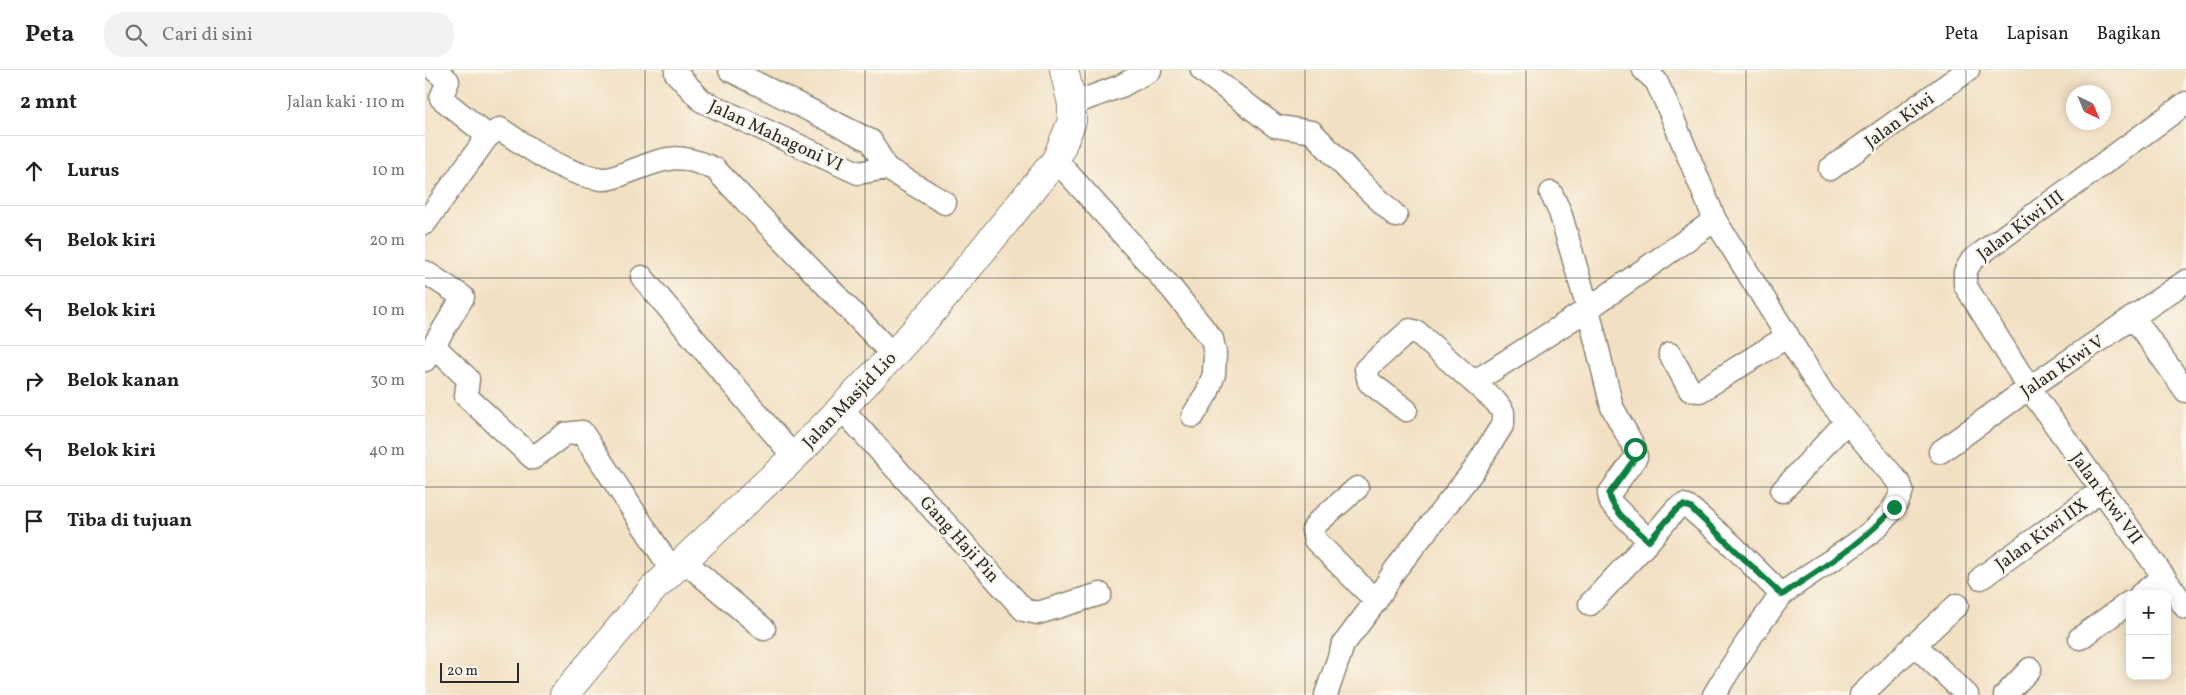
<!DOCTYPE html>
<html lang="id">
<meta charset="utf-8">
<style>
:root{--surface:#fff;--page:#f2f2f2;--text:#222;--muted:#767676;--line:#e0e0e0}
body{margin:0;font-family:Vollkorn,serif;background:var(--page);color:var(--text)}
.controls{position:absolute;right:15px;bottom:15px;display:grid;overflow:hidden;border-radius:10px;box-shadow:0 2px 12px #0003}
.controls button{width:45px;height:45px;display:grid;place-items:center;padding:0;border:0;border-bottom:1px solid var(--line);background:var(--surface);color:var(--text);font:25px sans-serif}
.compass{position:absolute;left:1641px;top:15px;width:45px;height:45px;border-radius:50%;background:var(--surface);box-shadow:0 2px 12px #0003;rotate:136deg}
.scale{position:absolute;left:15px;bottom:12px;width:79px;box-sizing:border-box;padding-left:5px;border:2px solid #2b2b2b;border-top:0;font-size:14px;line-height:18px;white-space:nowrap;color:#2b2b2b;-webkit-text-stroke:4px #fbf7ec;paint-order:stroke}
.stop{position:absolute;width:15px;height:15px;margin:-11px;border:4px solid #0b8043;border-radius:50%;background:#fff}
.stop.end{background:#0b8043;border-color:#fff;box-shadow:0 1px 5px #0008}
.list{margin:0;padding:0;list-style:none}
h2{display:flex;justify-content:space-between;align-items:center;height:65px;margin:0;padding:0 20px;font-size:21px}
h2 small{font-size:16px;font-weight:400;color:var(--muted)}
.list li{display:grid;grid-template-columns:32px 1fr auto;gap:15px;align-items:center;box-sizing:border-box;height:70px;padding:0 20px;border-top:1px solid var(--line)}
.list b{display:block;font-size:19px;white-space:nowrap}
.list em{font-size:16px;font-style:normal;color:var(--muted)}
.icon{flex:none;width:28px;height:28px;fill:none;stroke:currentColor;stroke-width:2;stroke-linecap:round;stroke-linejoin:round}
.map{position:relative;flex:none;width:1761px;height:625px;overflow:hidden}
header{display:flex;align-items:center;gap:30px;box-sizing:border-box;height:70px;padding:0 25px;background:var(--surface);border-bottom:1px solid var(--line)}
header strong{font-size:24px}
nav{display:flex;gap:28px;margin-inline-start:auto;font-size:18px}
.search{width:350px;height:45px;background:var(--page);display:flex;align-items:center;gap:12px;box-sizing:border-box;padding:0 18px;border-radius:20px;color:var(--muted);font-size:19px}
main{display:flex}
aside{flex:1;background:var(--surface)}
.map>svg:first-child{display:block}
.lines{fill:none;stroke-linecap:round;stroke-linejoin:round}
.minor-casing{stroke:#8e8677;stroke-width:25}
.tertiary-casing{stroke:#8e8677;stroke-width:30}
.minor{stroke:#fff;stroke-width:22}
.tertiary{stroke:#fff;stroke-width:28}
.route{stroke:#0b8043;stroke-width:6}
.grid{fill:none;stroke:#2b2b2b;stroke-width:1;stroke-opacity:0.55}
.labels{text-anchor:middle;stroke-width:5;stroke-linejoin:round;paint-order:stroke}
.street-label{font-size:18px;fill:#2b2b2b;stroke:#fbf7ec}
</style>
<header>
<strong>Peta</strong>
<div class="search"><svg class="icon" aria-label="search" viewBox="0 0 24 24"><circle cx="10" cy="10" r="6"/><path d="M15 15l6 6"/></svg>Cari di sini</div>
<nav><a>Peta</a><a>Lapisan</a><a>Bagikan</a></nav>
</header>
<main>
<aside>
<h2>2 mnt<small>Jalan kaki · 110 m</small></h2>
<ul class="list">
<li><svg class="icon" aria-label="ahead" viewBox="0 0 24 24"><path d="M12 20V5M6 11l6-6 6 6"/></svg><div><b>Lurus</b></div><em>10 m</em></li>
<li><svg class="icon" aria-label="left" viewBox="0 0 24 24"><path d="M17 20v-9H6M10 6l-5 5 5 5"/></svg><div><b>Belok kiri</b></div><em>20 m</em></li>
<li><svg class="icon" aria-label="left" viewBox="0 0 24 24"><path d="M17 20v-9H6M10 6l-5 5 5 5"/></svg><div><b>Belok kiri</b></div><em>10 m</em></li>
<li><svg class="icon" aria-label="right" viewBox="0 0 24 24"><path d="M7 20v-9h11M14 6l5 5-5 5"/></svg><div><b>Belok kanan</b></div><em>30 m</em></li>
<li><svg class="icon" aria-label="left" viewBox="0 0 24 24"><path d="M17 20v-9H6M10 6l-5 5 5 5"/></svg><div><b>Belok kiri</b></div><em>40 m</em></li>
<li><svg class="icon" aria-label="arrive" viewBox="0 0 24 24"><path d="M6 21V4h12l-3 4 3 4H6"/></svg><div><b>Tiba di tujuan</b></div></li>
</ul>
</aside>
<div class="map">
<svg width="1761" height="625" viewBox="0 0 1761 625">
<rect width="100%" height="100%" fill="#fbf7ec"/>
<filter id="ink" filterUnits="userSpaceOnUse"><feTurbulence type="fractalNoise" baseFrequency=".02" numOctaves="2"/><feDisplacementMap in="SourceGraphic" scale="10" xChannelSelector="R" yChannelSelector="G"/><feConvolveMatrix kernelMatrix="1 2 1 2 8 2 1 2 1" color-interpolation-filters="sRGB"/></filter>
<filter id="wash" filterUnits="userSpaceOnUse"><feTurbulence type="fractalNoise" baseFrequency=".0096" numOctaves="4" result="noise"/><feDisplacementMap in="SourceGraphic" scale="20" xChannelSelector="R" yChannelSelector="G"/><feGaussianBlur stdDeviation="1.12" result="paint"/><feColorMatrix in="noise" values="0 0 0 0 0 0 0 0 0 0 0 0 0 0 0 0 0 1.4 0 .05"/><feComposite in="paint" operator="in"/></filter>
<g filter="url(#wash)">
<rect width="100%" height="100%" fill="#f2e0c3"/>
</g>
<g filter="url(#ink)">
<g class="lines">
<defs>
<path id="minor" d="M305,0L446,71L461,98L520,133
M777,0L850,56L887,62L928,105L971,146
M1219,0L1231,11L1240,30L1290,150L1399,325L1475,414L1477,420C1465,464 1391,495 1358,524C1352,529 1348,536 1344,542C1323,568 1306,597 1289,625
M251,3L277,31L433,103L461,98
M1761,33L1547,190L1540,202V215L1604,318L1761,538
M647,34L696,16L725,0
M63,66L75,59C106,79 140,105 177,109C185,110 196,105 203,102C242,88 250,81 290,99L468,285
M631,90L747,219L787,269L790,283L789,304L783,321L768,346
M1405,99L1543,0
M1126,123L1135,142L1163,239L1187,337L1210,379L1211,387L1184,424L1186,433L1224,471
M0,153L63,66L16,28L23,11L10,0
M0,202L38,227L0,290
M217,207L369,387
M1709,248L1761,321
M9,276L43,309L41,326L108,388L140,364L157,362L247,500
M1245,284L1265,320L1275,321L1363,266
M1049,312L1163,239L1290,150
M417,339L599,540L613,543L675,524
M1515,382L1604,318L1761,211
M932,418L892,453L888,460L890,470L951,531
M1357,421L1421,352
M258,490L339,559
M1556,508L1677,420
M1716,524L1739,507
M1165,534L1224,471L1251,439L1258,435L1266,439L1306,474L1357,525
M1655,568L1705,532
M1489,574L1542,625
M901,625L918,575L951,531L970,500L1049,400L1078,354V342L1071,332L992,262L985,260L941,299L944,312L981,340
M1436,625L1532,535
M1580,625L1605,599"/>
<path id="tertiary" d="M139,625L227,520L369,387L468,285L512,236L631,90L647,51V34L639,0"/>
</defs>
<use href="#minor" class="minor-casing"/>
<use href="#tertiary" class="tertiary-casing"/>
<use href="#minor" class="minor"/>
<use href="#tertiary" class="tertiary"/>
</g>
</g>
<g class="lines" filter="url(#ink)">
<path class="route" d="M1210,379L1211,387L1184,424C1188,443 1210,458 1224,471L1251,440L1258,435L1266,438L1357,525C1396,498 1439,473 1469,437"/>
</g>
<path class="grid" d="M220,0V625M440,0V625M660,0V625M880,0V625M1101,0V625M1321,0V625M1541,0V625M0,208H1761M0,417H1761"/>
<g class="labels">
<g class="street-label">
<text transform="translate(1474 50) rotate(-36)" y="6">Jalan Kiwi</text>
<text transform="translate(351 65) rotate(25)" y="6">Jalan Mahagoni VI</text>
<text transform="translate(1595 155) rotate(-37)" y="6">Jalan Kiwi III</text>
<text transform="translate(1637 296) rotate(-34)" y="6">Jalan Kiwi V</text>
<text transform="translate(424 330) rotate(-46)" y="6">Jalan Masjid Lio</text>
<text transform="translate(1682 428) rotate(54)" y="6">Jalan Kiwi VII</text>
<text transform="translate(1616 464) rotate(-36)" y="6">Jalan Kiwi IIX</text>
<text transform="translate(535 469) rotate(48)" y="6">Gang Haji Pin</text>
</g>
</g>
</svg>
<div class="controls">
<button>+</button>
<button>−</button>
</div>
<svg class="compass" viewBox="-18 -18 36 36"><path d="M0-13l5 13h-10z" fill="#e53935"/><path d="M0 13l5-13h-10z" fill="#767676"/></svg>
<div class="scale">20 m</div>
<div class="stop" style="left:1210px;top:379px"></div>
<div class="stop end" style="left:1469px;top:437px"></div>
</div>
</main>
